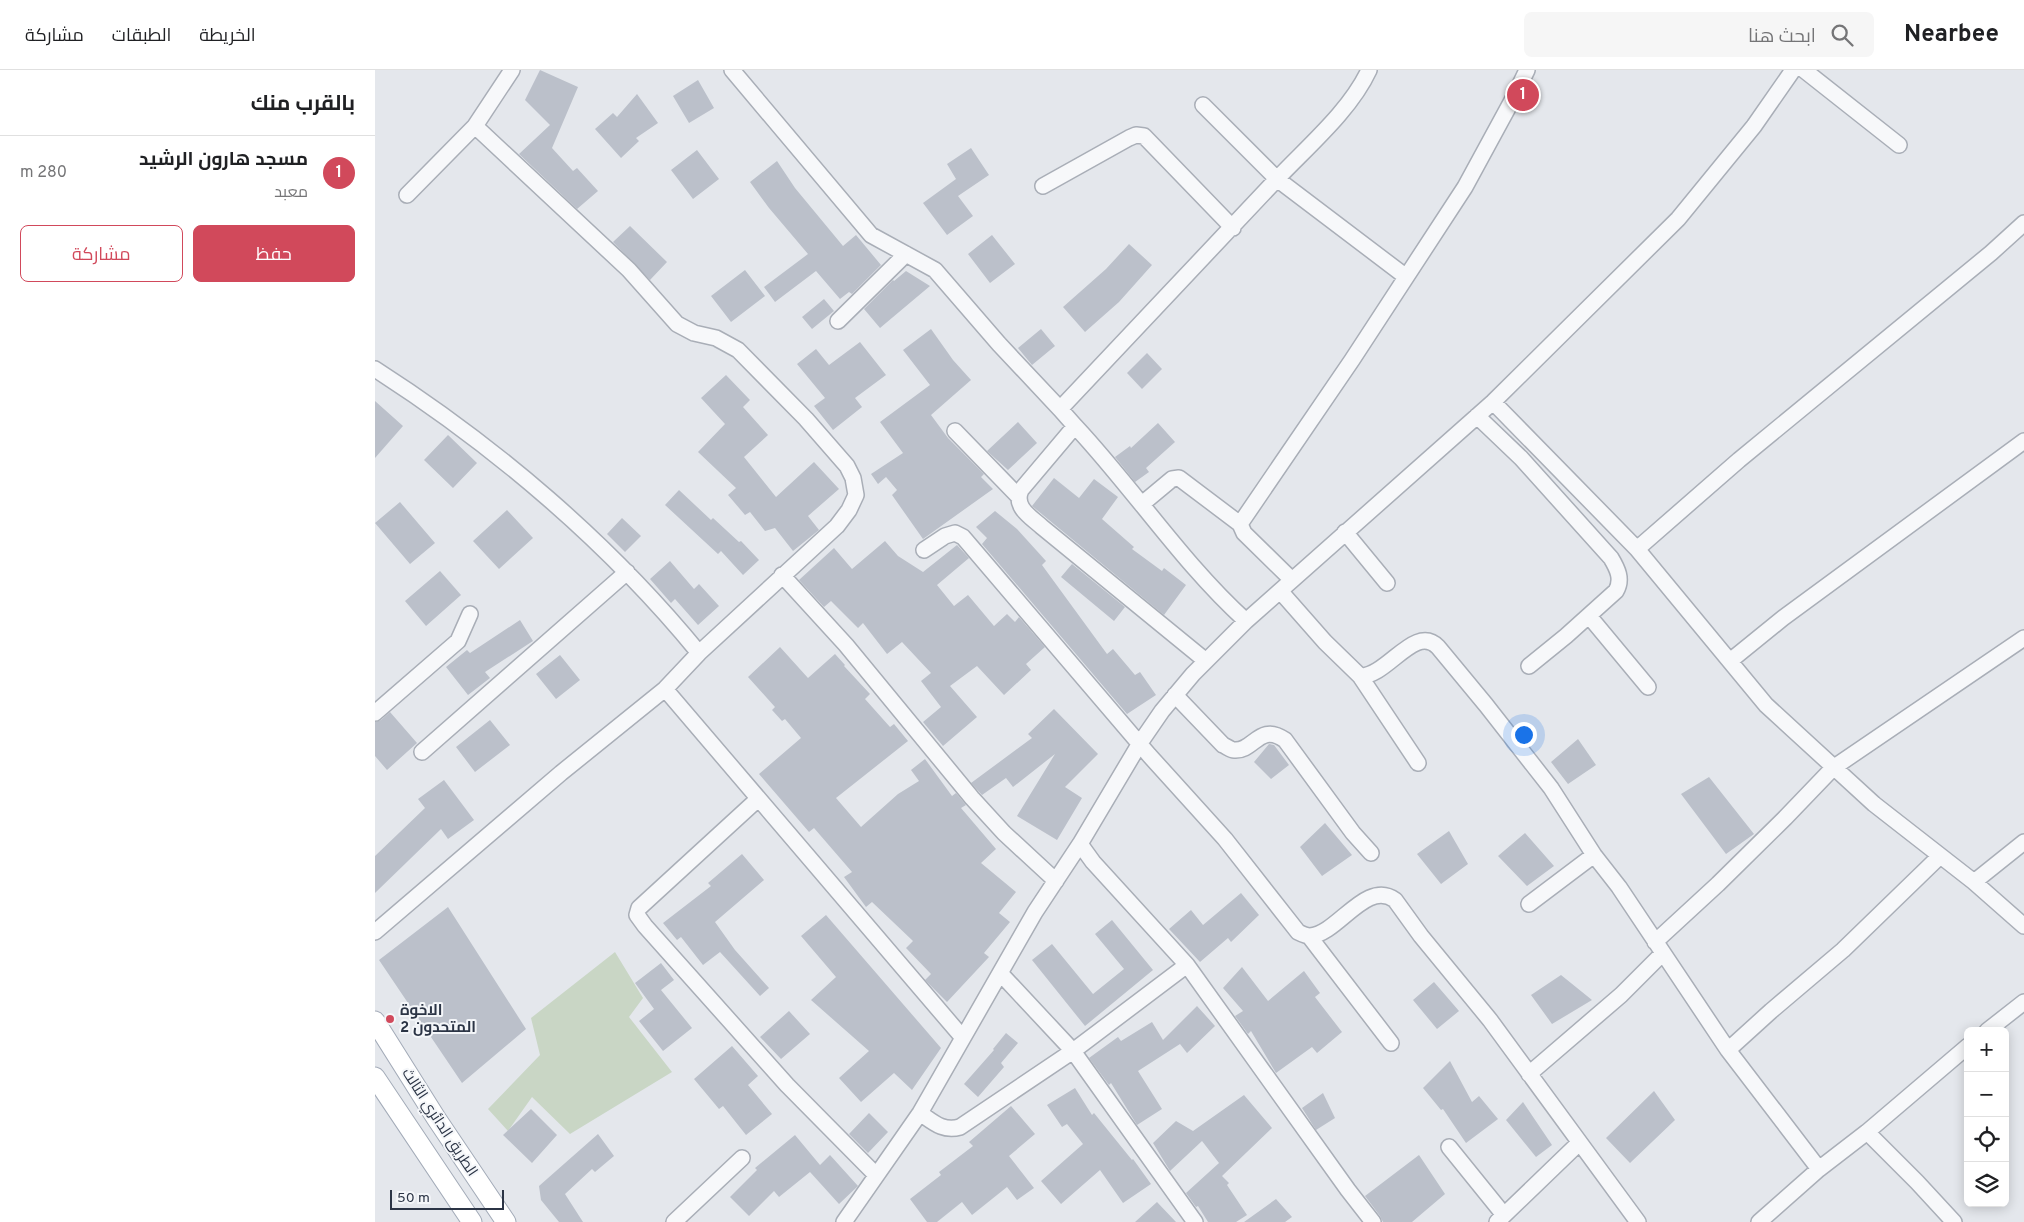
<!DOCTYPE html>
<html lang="ar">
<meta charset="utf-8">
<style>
:root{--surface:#fff;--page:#f6f6f6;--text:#202124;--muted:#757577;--line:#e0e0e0;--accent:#d1495b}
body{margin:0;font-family:Overpass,Cairo,sans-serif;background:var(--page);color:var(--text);direction:rtl}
.controls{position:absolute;right:15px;bottom:15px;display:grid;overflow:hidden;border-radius:8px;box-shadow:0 2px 12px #0003}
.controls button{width:45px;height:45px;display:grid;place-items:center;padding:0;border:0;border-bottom:1px solid var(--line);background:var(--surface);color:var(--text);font:25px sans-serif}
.scale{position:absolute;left:15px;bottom:12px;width:114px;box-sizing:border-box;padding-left:5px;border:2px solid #2b3445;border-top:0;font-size:14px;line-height:18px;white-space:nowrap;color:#2b3445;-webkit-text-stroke:4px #f4f6f9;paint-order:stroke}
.you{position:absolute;left:1148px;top:664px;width:18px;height:18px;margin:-12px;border:4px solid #fff;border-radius:50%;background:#1a73e8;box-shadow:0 0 0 8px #1a73e833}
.badge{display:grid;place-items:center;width:32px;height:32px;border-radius:50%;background:var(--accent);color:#fff;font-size:16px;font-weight:700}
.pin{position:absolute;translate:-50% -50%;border:2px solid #fff;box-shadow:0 1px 5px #0006}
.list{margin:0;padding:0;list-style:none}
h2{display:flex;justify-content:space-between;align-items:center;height:65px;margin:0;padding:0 20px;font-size:21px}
h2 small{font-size:16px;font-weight:400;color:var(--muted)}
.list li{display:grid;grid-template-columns:32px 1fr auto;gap:15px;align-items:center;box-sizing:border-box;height:75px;padding:0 20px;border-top:1px solid var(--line)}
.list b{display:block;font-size:19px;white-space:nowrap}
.list p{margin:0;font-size:16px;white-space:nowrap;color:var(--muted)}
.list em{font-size:16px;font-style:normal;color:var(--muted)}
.actions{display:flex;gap:10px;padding:15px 20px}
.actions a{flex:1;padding:11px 0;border:1px solid var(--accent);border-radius:8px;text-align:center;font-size:18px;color:var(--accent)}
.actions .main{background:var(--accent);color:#fff}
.icon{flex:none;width:28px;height:28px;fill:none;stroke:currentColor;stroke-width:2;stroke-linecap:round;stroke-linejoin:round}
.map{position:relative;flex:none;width:1649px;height:1152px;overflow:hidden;direction:ltr}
header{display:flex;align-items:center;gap:30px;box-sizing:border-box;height:70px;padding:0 25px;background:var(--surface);border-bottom:1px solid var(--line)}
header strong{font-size:24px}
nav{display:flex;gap:28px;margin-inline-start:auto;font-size:18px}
.search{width:350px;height:45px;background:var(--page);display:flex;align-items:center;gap:12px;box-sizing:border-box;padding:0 18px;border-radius:8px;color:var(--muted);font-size:19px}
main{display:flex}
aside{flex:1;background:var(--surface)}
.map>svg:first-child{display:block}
.green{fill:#c9d6c5}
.building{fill:#bbc0ca}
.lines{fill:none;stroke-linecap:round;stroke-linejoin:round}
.minor-casing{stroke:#a9aeb7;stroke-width:18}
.major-casing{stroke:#a3abb8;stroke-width:21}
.minor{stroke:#f7f8fa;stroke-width:15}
.major{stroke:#fff;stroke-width:19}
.poi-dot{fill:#d1495b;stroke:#f4f6f9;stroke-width:2}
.labels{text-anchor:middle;stroke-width:4;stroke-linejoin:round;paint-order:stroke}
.poi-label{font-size:15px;font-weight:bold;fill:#2b3445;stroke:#f4f6f9;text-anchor:start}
.street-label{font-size:15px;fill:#2b3445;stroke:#f4f6f9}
</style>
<header>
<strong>Nearbee</strong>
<div class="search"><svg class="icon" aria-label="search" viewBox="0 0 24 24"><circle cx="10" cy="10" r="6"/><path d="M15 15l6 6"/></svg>ابحث هنا</div>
<nav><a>الخريطة</a><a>الطبقات</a><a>مشاركة</a></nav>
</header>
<main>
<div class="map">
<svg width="1649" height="1152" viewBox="0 0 1649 1152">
<rect width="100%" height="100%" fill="#e4e7ec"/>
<path class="green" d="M240,882L268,928L254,947L297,1002L195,1064L157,1027L133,1061L113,1039L165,985L156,948Z"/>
<path class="building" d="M165,0L203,17L177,78L198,101L202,98L223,121L202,139L144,84L175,55L150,30Z
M323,10L339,38L314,53L298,26Z
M262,24L283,53L261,68L264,71L246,88L220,59L238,43L242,47Z
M596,78L614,105L583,126L598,146L572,165L548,133L581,109L572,94Z
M322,80L344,109L318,129L296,100Z
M402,91L420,118L468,176L481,165L506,195L477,224L474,222L465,229L441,201L400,232L389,217L433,184L394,138L375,112Z
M255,156L292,192L275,210L238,172Z
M617,165L640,194L615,213L593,184Z
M754,174L777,195L744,232L710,262L688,237L731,199Z
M370,200L390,226L356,252L336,226Z
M531,201L555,216L505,258L489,239L518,210L519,211Z
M449,229L459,241L437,259L427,247Z
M556,259L578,290L596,310L556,345L573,368L609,404L606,407L618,419L548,469L517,425L522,420L511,407L503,414L496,404L528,383L505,352L555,315L528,280Z
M666,259L680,276L657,295L643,278Z
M485,272L511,305L480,328L487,337L458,360L439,336L450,328L422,294L441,279L454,295Z
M772,283L787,299L767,319L752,303Z
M351,305L375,330L368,337L393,365L369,387L401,427L439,392L464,419L433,446L444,460L418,481L400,458L390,461L375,442L370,445L353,425L361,418L323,382L350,354L326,328Z
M0,331L28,356L0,388Z
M643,352L662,373L633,400L612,381Z
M783,353L800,372L771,398L774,402L760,412L740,387L755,376L756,378Z
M73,365L102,393L78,418L49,390Z
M679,408L704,428L719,409L743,427L727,449L759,477L757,479L787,501L789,498L811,515L789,545L657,436Z
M304,420L336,450L338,448L364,472L366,471L384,490L368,505L346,481L343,484L290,435Z
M25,432L60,473L35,494L0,453Z
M132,440L158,468L124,499L98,471Z
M620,441L642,459L671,491L667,495L732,584L738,579L760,605L765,602L781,625L752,644L607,474L612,468L601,457Z
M247,448L266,466L250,482L232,464Z
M510,471L523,486L548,502L582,475L594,488L562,515L579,536L593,525L619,556L632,544L640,552L644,547L670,577L651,594L656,600L629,625L602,596L575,616L602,647L568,676L548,652L566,637L546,611L556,603L527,572L512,584L488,553L483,558L456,531L449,537L424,510L459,478L477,499Z
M295,491L319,519L324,514L344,536L323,555L300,529L296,533L275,509Z
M697,494L750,537L739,551L686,507Z
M65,501L86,525L51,556L30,531Z
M145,550L158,571L110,602L115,608L93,625L71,597L92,580L95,583Z
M405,577L433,608L460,584L470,595L469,596L495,624L490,629L515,657L519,654L533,671L461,728L486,757L523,724L544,711L536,700L550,689L577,726L581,723L591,735L586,738L621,779L606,793L641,822L624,843L635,852L609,883L614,887L572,932L550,910L556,904L531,878L538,871L497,832L491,837L469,807L477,802L439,758L434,762L384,704L426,668L410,649L407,651L397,640L400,637L373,607Z
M185,585L205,610L181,629L161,604Z
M679,639L723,684L690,717L707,728L682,770L642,746L680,684L638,717L631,708L607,725L596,713L657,668L653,664Z
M15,642L42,673L12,700L0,686V652L6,650Z
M115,650L135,675L100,702L81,677Z
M1203,669L1221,695L1193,714L1176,692Z
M894,674L899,675L914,695L896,709L879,692Z
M1334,707L1379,764L1351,784L1306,724Z
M69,710L99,750L73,769L66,759L0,823V786L50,738L43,729Z
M950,753L977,785L947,806L925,777Z
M1074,761L1093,794L1066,814L1042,784Z
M1150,763L1179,796L1152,816L1123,786Z
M367,784L389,810L340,852L360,880L394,918L385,926L345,882L328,895L306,867L302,870L288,853L336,816L333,813Z
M866,823L884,845L856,872L853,868L825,892L794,859L816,840L828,855Z
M73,837L151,959L87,1013L4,890Z
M451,845L566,978L537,1020L519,1003L486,1032L464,1008L494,981L436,930L461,907L426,866Z
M737,850L778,900L710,956L657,890L677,874L718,924L749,899L720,864Z
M286,893L299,910L286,920L317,958L288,981L264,951L279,939L260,913Z
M867,897L893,931L929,901L945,923L940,927L967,962L942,983L937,977L901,1003L876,961L873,964L860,946L868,941L848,918Z
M1186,905L1217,930L1177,954L1156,925Z
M1059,912L1084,941L1062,959L1038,930Z
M822,936L840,956L812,983L805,974L763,1001L787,1039L762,1055L736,1013L734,1015L714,988L743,967L746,971L777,952L788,970Z
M414,941L435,964L406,989L385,967Z
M631,963L643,973L626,993L629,997L603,1027L589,1014L619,980L618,979Z
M357,976L383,1006L373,1015L397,1044L371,1065L348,1036L344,1039L319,1009Z
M1075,991L1097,1032L1104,1026L1123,1049L1091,1073L1068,1039L1066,1040L1048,1018Z
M700,1018L717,1045L719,1043L757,1090L758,1089L776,1114L748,1133L725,1100L686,1134L666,1111L708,1074L692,1054L687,1057L672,1035Z
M1279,1021L1300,1050L1255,1093L1231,1068Z
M948,1023L960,1048L941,1060L927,1038Z
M869,1025L897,1058L847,1106L854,1113L852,1115L872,1145L861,1152H833L823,1136L821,1137L811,1123L844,1093L827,1071L795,1101L778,1073L801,1051L818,1061Z
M1148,1032L1177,1075L1161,1087L1131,1050Z
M636,1036L660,1064L634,1086L659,1118L642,1130L632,1117L597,1145L587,1132L562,1152H552L535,1129L566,1105L564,1102L598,1076L594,1072Z
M156,1039L182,1065L157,1093L128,1065Z
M494,1043L513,1062L493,1083L474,1064Z
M223,1064L239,1086L220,1102L217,1099L190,1124L208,1152H184L166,1130L164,1116Z
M420,1065L445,1095L455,1085L483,1116L464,1134L435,1102L404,1127L399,1121L374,1146L355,1127L382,1100L380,1098Z
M1044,1085L1070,1124L1037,1152H1008L1005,1146L990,1126Z
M901,1129L917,1147L910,1152H869Z
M782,1132L801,1152H760Z"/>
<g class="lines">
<defs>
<path id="minor" d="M357,0L496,165L560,200L624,274L685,339C757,263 829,186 901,110C932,77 975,41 994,0
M1429,0L1524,75
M828,35L902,109L1030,206
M668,116L754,68L761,65L769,66L858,158
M32,125L100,56L137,0
M463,251L531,184
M0,299C120,376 234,473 324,583
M1118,332L1262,479L1391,635L1499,734L1599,812L1649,856
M685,339L700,356L646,420C638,437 656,447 667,457L831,591
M1102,346L1146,388L1236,488C1242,498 1248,509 1241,521L1191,566L1154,596
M700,356C759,419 807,493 871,551
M580,361L643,426
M767,434L797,409L804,408L865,454
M970,462L1012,513
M1262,479L1364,390L1616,183L1649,153
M549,480L570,466L580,463L588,467L774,685L850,769L923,862C927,864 931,866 935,866C963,864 991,809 1020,830L1046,866L1115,950L1263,1152
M407,505L471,575L597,728L629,763L681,811
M917,510L869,463L865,454L977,290L1090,117L1140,25L1152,0
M906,522L950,572L985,606C1012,607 1040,553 1063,577L1111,635L1176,718L1219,785L1244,817L1353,980L1444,1099
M1214,546L1273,617
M1355,591L1408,548L1649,371
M985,606L1043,693
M290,619L588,968
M800,625L848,675C851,676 856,680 859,680C879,682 884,652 910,670L978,763L996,783
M0,643L83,571L95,544
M47,682L252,502
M383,729L264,838L262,845L270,856L412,1015L500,1104
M705,774L718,792L812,895L973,1120L998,1152
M1599,812L1649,772
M1154,834L1219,785
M0,862L186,703L290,619L324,583L462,456L474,440L481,425L478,408L472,396L431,349L363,280L341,268L319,263L302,254L254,200L100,56
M934,866L1016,973
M1280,872L1343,814L1410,748L1458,698L1649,568
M626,904L698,981L820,1152
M1612,961L1649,932
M1353,980L1396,941L1468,880L1565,786
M1154,1004L1246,925L1287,884
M545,1043C558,1052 568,1062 585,1057L698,981L812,895
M1492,1062L1542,1112L1579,1152
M1074,1077L1129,1145
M299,1152L367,1088
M469,1152L545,1043L660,842L705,774L765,673L787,641L818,604L871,551L1118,332L1303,149L1379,56L1418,0
M1122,1152L1204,1073
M1384,1152L1444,1099L1492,1062L1593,976"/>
<path id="major" d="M0,951L61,1048L131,1152
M0,1007L97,1152"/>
</defs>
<use href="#minor" class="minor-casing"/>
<use href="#major" class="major-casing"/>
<use href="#minor" class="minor"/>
<use href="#major" class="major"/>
</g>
<circle class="poi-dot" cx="15" cy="949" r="5"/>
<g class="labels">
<g class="poi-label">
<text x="25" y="945">الاخوة<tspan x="25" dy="17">المتحدون 2</tspan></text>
</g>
<g class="street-label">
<text transform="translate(65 1052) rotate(57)" y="5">الطريق الدائري الثالث</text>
</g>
</g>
</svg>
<div class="controls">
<button>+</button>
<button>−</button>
<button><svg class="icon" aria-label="locate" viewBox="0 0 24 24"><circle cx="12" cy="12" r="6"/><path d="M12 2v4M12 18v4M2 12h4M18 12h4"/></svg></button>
<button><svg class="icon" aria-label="layers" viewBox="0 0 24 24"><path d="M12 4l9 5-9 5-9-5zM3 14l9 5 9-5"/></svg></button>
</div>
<div class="scale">50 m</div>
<div class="you"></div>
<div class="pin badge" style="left:1148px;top:25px">1</div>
</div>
<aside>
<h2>بالقرب منك<small></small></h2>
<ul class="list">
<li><span class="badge">1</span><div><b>مسجد هارون الرشيد</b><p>معبد</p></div><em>280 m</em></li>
</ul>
<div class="actions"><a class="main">حفظ</a><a>مشاركة</a></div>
</aside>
</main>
